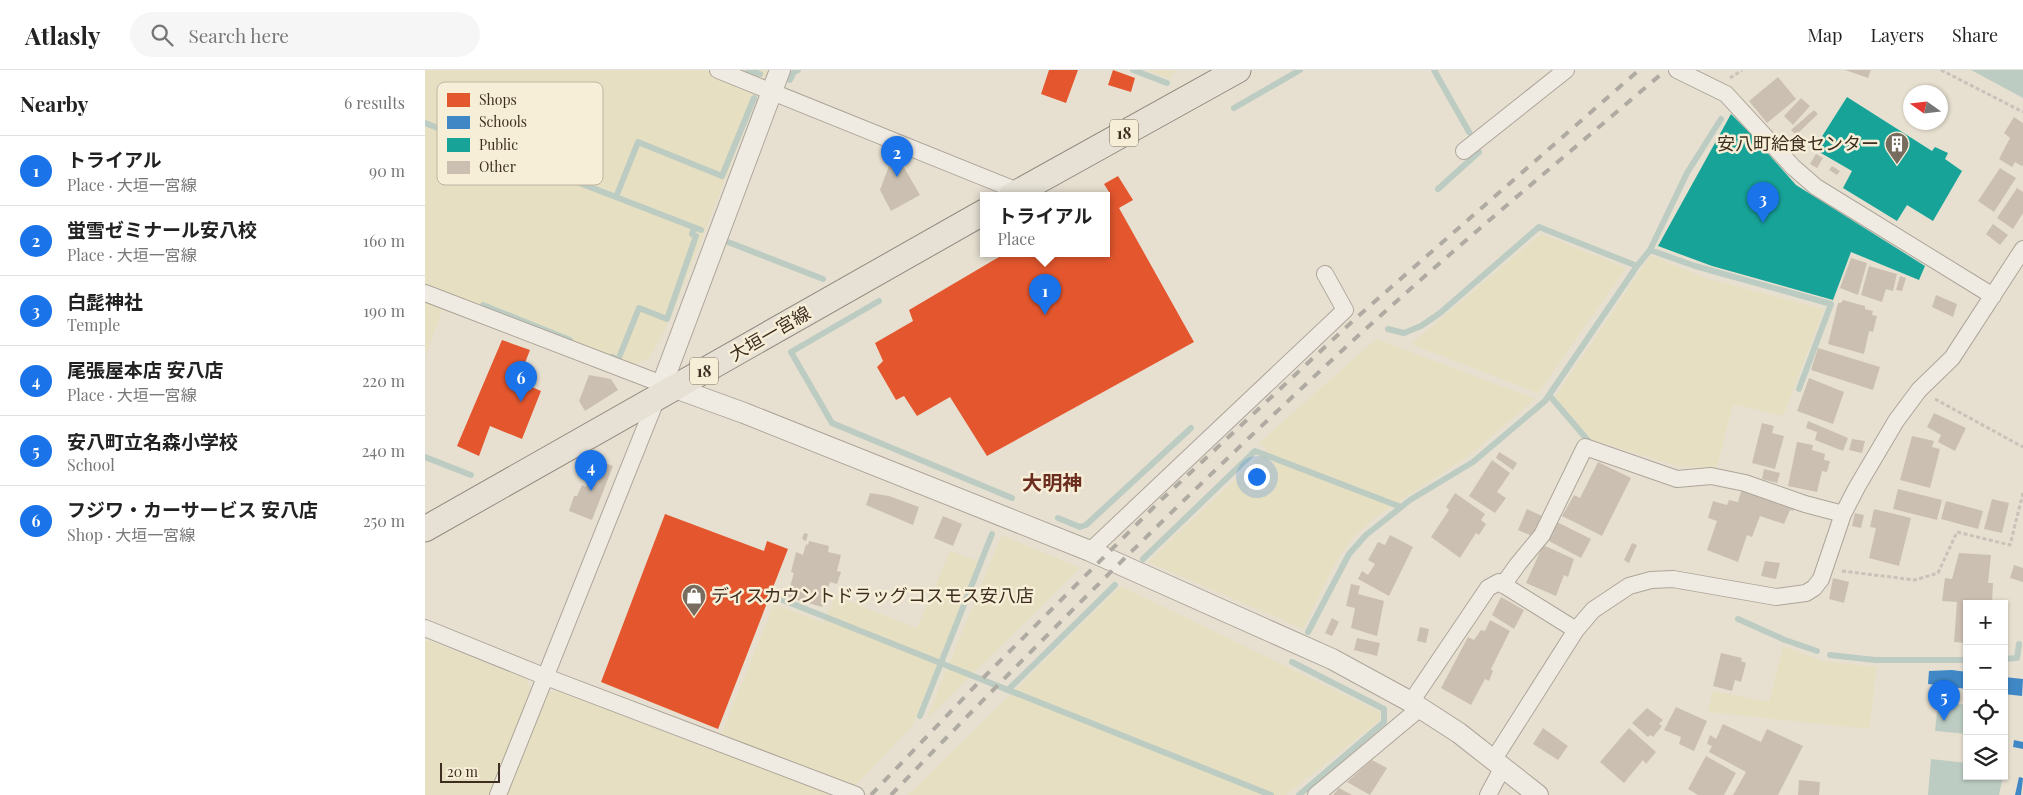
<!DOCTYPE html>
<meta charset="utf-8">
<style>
:root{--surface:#fff;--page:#f6f6f6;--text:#222;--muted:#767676;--line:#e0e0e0;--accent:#1a73e8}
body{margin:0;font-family:"Playfair Display","Noto Sans JP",serif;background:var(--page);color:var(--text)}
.controls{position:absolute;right:15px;bottom:15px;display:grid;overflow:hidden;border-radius:0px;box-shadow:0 1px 4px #0004}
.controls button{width:45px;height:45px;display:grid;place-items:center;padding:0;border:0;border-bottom:1px solid var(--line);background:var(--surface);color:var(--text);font:25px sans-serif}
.compass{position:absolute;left:1478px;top:15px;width:45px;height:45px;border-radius:50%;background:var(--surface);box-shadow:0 1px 4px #0004;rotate:284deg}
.scale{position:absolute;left:15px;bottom:12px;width:60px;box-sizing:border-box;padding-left:5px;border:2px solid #3d2e20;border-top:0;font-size:14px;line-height:18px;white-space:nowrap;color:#3d2e20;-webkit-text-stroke:4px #f7eed8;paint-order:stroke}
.you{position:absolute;left:831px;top:406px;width:18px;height:18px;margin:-12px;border:4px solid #fff;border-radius:50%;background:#1a73e8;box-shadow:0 0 0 8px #1a73e833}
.badge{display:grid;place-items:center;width:32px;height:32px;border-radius:50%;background:var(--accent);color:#fff;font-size:16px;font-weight:700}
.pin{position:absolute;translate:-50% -41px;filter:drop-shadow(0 1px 2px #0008)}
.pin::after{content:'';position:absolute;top:26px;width:18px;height:15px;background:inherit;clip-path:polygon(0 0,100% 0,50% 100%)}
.popup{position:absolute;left:555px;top:122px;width:130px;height:65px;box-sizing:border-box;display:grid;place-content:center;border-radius:0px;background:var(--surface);filter:drop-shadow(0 1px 4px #0005);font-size:16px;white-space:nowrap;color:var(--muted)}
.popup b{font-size:19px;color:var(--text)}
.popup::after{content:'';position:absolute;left:50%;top:100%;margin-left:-10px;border:10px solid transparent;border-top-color:var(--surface)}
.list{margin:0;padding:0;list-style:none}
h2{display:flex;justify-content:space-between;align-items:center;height:65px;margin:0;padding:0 20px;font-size:21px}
h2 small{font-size:16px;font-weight:400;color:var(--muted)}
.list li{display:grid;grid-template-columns:32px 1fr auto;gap:15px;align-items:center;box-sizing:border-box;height:70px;padding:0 20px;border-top:1px solid var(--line)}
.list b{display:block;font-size:19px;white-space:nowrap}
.list p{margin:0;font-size:16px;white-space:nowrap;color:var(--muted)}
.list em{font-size:16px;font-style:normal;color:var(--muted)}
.icon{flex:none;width:28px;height:28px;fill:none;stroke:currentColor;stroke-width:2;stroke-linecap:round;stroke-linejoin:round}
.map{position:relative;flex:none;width:1598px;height:725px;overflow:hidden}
header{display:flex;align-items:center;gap:30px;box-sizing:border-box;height:70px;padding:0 25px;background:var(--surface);border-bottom:1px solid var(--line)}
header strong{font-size:24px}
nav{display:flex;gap:28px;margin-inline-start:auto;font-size:18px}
.search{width:350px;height:45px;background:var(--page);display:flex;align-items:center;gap:12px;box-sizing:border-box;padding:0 18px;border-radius:28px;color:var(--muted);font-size:19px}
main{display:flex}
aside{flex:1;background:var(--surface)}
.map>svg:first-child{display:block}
.farmland{fill:#e6dfc2}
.water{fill:#bcccc2}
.shops{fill:#e4572e}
.schools{fill:#3f88c5}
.public{fill:#17a398}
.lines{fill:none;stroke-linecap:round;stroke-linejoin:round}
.stream{stroke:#bcccc2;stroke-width:6}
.building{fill:#cbbfb2}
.minor-casing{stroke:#ada599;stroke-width:18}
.tertiary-casing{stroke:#ada599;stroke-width:22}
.primary-casing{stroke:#928b80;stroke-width:27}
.path{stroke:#c8c2b9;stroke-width:3;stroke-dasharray:4 2.5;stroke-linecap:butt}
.minor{stroke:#efebe3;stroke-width:16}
.tertiary{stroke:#efebe3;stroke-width:20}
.primary{stroke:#e6e1d4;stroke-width:25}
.rail{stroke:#afaaa2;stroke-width:4;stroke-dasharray:9 9;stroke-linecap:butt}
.labels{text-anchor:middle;stroke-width:5;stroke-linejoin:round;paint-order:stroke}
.shield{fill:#f7eed8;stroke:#756857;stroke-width:1}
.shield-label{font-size:16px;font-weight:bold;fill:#3d2e20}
.poi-label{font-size:18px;fill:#3d2e20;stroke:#f7eed8;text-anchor:end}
.street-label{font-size:18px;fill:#3d2e20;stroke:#f7eed8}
.quarter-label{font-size:20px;font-weight:bold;fill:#6b2e1e;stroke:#f7eed8}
.key{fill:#f7eed8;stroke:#bfb4a1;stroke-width:1}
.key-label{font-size:14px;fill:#3d2e20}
</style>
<header>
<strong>Atlasly</strong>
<div class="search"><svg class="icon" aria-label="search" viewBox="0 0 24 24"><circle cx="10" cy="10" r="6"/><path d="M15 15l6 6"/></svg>Search here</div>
<nav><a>Map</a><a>Layers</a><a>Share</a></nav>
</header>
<main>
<aside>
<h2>Nearby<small>6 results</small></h2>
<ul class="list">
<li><span class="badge">1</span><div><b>トライアル</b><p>Place · 大垣一宮線</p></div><em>90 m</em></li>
<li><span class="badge">2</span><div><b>蛍雪ゼミナール安八校</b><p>Place · 大垣一宮線</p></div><em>160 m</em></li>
<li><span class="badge">3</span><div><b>白髭神社</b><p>Temple</p></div><em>190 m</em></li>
<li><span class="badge">4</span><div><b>尾張屋本店 安八店</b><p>Place · 大垣一宮線</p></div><em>220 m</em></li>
<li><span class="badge">5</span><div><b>安八町立名森小学校</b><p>School</p></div><em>240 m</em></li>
<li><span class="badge">6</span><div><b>フジワ・カーサービス 安八店</b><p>Shop · 大垣一宮線</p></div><em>250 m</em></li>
</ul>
</aside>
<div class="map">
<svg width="1598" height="725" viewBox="0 0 1598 725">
<rect width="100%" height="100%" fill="#e7e0d1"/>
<path class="farmland" d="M0,0H343L245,250L224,288L208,295L23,225L0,287Z
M720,0H750L746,9Z
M1116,164L1201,198L1113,323L986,274Z
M1226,185L1280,208L1399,239L1358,346L1308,334L1292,398L1252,396L1166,369L1130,327Z
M951,269L1110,329L1046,384L951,447L928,467L909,495L878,559L723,492L843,378L833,374Z
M577,465L655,498L501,650Z
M525,481L553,491L488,655L429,717L295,667L349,534L399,553L410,526L492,558Z
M696,516L955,642V650L861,725H483Z
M0,569L101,609L107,621L64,725H0Z
M1358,576L1397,591L1452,597L1444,659L1283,642L1288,621L1344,632Z
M133,621L289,681L291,678L412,725H80L122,624Z"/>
<path class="water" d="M1546,0H1598V28Z
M1513,632L1542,635V664L1510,661Z
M1506,689L1542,693V706H1578L1574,725H1503Z"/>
<path class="shops" d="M624,0H653L641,33L616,24Z
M688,0L710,8L706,22L683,15Z
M693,106L708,130L694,138L769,272L562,386L525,327L492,346L479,326L471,330L452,297L458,291L450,273L488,251L484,240L579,184H681V126H676L684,122L679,114Z
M77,270L105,280L93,311L116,321L97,369L65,356L54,386L32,376Z
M240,444L339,481L342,471L363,479L293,659L176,612Z"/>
<path class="schools" d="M1527,600L1542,602V619L1503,614L1504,601Z
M1579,607L1598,609L1597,626L1579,624Z
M1589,670L1598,672V679L1588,677Z
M1594,707L1598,708L1596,725H1590Z"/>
<path class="public" d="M1422,27L1507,81L1510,77L1523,83L1520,89L1537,101L1508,151L1482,135L1472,151L1418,118L1427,101L1389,79Z
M1306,44L1321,59L1371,115L1500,196L1494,210L1426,182L1408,230L1287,196L1233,176Z"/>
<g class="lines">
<path class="stream" d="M323,0L335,4
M708,0L742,13
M1009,0L1044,62
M365,10L369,2L373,0
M809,38L875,0
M0,53L276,160
M1013,119L1054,82
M191,127L213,72L297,106L329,28
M303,172L398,209
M1225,180L1270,196L1406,234L1374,319
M454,231L366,282L407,353L587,428
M58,235L145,270
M963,259L979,263L996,256L1015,243L1114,157L1212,196
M187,287L193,290L214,238L242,249L271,166L267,164L269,158
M1124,325L1166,374
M0,387L46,405
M633,448L655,457L661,455L766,358
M718,489L830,381L976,437
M353,528L846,725
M1313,549L1360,570L1392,581
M883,562L924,484L941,465L985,430L1048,392L1120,331L1212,196L1225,180L1262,103L1296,49
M1405,585L1450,590H1542
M1579,589L1592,588L1594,574
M867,592L959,639V652L874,725
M584,619L690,515
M495,646L567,464"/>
</g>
<path class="building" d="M1420,0H1446L1443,8Z
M1353,7L1371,29L1342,53L1324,31Z
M1376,28L1385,36L1368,55L1359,46Z
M1389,40L1393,44L1371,65L1366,60Z
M1589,47L1598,53V95L1597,96L1590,92L1587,97L1574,89L1585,68L1579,63Z
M1391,84L1398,88L1392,98L1385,94Z
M474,89L495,125L466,141L455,120L465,93Z
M1407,96L1415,101L1412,105L1404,100Z
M1575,98L1591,108L1569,142L1553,131Z
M1592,118L1598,122V143L1588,159L1572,148Z
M1568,154L1583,165L1575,175L1561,164Z
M1426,188L1442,193L1433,225L1415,218Z
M1444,196L1472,204L1468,221L1461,219L1457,232L1436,225Z
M1475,206L1481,208L1477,221L1471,220Z
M1511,225L1532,234L1528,247L1507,237Z
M1418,230L1440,236V239L1448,241L1447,245L1452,246L1448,262L1444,261L1439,284L1403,274L1413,233H1416Z
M1393,278L1455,297L1448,320L1386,300Z
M164,305L186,309L193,320L160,341L154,331Z
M1384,308L1419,322L1408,354L1372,341Z
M1509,343L1541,358L1530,381L1513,372L1516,365L1502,357Z
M1383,351L1423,368L1418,381L1390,370L1392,362L1381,358Z
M1337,353L1349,356L1347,363L1359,366L1350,399L1327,393Z
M1487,366L1509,371L1507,377L1515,379L1505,418L1475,410Z
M1427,369L1440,371L1437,383L1424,380Z
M1372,372L1388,375L1387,380L1400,384L1399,390L1405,391L1402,402L1397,401L1392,422L1363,416Z
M1074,382L1092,393L1088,400L1071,388Z
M171,390L188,396L167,450L144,441L149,426H152L157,415L161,417Z
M1067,390L1085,403L1072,422L1081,428L1070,443L1044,426Z
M1173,392L1206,408L1177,466L1137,446L1149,425L1155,428Z
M1339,399L1355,403L1352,413L1337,409Z
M1317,418L1370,436L1368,441L1365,440L1359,454L1335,446L1327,467L1322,465L1313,492L1282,480L1292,451L1283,448L1288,431L1302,435L1304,430L1313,432Z
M1473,419L1517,430L1512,450L1468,439Z
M445,423L464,426L494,437L488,455L441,435Z
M1030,423L1060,444L1056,450L1061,454L1054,465L1051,463L1035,488L1006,467L1024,440L1021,437Z
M1567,429L1584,433L1577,463L1559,459Z
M1521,431L1558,441L1553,459L1516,449Z
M1102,439L1117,446L1107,466L1093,460Z
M1449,439L1486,448L1474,496L1444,488L1451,458L1445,457Z
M1430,443L1439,445L1436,458L1427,456Z
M518,446L537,454L528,476L509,468Z
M1132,452L1166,469L1156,488L1124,471Z
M379,463L383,464L381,471L377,469Z
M965,465L988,477L964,526L933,509L937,501L943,505L950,494L943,490L953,472L960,475Z
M384,471L404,476L403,482L416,485L412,501L416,502L412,514L405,512L397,537L362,527L369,503L366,502L371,482L378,485L381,474L383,475Z
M1207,473L1212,475L1204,493L1199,490Z
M1118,475L1149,489L1143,507L1139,505L1131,526L1101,513Z
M1534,483L1566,485L1563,513H1568L1567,534H1542V573L1529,572L1532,532L1517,531L1520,508L1527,509Z
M1340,491L1355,493L1351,509L1336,506Z
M1589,495L1598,498V512L1585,508Z
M1408,508L1424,512L1419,533L1404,529Z
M926,514L935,516L933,524L959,531L952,566L926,558L930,538L921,536Z
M1076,527L1099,540L1089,559L1067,545Z
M907,548L914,552L907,566L900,563Z
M1065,550L1085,561L1066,599L1068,601L1064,611L1060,609L1046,635L1016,618L1043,567L1049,570L1056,560L1060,561Z
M995,557L1004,559L1001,573L992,571Z
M932,568L955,573L952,586L929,580Z
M1296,583L1317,588L1316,591L1321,593L1316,612L1310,610L1307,621L1288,616Z
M1251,637L1282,651L1269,681L1254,674L1256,667L1239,660Z
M1222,638L1238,650L1234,654L1237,656L1228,667L1225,665L1223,667L1207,653Z
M1298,654L1336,672L1342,659L1378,676L1353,725H1308L1321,702L1284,682L1287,676L1282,674L1285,665L1291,669Z
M1118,658L1143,676L1133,690L1108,674Z
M1204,658L1231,682L1221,694L1218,690L1199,713L1175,692Z
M1281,686L1311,703L1299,725H1273L1263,719Z
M947,690L962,698L945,725L922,712Z
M1374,710L1395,712L1394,725H1373Z
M914,718L927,725H908Z"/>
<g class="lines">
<defs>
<path id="minor" d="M293,0L595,122
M1252,0L1301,24L1368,97L1391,117L1568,226
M1039,81L1141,0
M0,223L237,314
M665,481L920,240L900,204
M1078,515L1093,494L1117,465L1160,377L1252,409L1286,406L1320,413L1380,434L1418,444
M0,558L121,607L431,725
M986,632L1063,518L1074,512L1151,560
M1069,689L1151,560L1168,540L1204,516L1226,510L1248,509L1351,527L1381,523L1389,518L1396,509L1418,444L1432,417L1471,351L1494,320L1527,288L1598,179
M73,725L232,328
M891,725L995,638
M1063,725L1078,697"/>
<path id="tertiary" d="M250,318L319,343L665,481L907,589L986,632L1034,663L1113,725
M232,328L355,0"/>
<path id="primary" d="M586,126L813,0
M0,459L559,142"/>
</defs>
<use href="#minor" class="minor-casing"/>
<use href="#tertiary" class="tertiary-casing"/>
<use href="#primary" class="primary-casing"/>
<path class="path" d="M1516,0L1598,42
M1305,8L1317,0
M1510,329L1598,377
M1417,501L1490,510L1513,503L1532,462L1585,475L1598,423"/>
<use href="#minor" class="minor"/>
<use href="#tertiary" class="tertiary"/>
<use href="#primary" class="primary"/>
<path class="rail" d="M446,725L555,611L735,431L931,248L1214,0
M466,725C618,567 773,413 934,265C1034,174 1138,88 1241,0"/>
</g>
<defs>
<symbol id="building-pin" viewBox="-11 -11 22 30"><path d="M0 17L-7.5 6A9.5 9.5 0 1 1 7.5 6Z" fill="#786c5e" stroke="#f7eed8"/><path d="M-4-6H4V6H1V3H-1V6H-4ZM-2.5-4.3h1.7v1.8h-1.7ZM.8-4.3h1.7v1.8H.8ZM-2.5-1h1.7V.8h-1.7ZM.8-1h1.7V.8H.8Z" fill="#fff"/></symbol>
<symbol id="shop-pin" viewBox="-11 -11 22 30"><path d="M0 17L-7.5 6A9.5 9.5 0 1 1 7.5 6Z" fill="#786c5e" stroke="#f7eed8"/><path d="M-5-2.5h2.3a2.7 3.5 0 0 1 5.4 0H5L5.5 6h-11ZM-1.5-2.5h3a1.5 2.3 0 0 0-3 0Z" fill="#fff"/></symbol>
</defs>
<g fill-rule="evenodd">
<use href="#building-pin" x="1458" y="60" width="28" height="38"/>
<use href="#shop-pin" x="255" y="512" width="28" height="38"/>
</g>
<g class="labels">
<g class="shield">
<rect x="685" y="49.5" width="28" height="27" rx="4"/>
<rect x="265" y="287.5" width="28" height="27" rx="4"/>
</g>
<g class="shield-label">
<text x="699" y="69">18</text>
<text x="279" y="307">18</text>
</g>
<g class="poi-label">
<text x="1454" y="80">安八町給食センター</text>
<text x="286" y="532" text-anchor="start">ディスカウントドラッグコスモス安八店</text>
</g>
<g class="street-label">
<text transform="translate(345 264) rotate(-30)" y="6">大垣一宮線</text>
</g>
<g class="quarter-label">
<text x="627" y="420">大明神</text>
</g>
</g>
<rect x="12" y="12" width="166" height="103" rx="8" class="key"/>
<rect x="22" y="23" width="23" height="14" fill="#e4572e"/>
<rect x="22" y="46" width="23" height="13" fill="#3f88c5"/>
<rect x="22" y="68" width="23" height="14" fill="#17a398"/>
<rect x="22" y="91" width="23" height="13" fill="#cbbfb2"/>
<g class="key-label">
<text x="54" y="35">Shops</text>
<text x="54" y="57">Schools</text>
<text x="54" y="80">Public</text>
<text x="54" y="102">Other</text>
</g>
</svg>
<div class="controls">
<button>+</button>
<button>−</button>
<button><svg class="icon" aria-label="locate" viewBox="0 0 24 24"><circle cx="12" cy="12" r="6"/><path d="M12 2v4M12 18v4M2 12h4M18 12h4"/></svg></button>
<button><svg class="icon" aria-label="layers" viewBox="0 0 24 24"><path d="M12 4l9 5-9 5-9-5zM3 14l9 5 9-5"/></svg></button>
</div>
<svg class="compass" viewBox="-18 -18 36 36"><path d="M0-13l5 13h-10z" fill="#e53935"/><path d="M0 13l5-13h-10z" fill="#767676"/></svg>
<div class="scale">20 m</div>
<div class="you"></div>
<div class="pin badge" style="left:620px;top:245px">1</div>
<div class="popup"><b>トライアル</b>Place</div>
<div class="pin badge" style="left:472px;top:107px">2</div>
<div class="pin badge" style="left:1338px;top:153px">3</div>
<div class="pin badge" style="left:166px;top:421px">4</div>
<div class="pin badge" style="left:1519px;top:651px">5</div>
<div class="pin badge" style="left:96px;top:332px">6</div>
</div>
</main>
